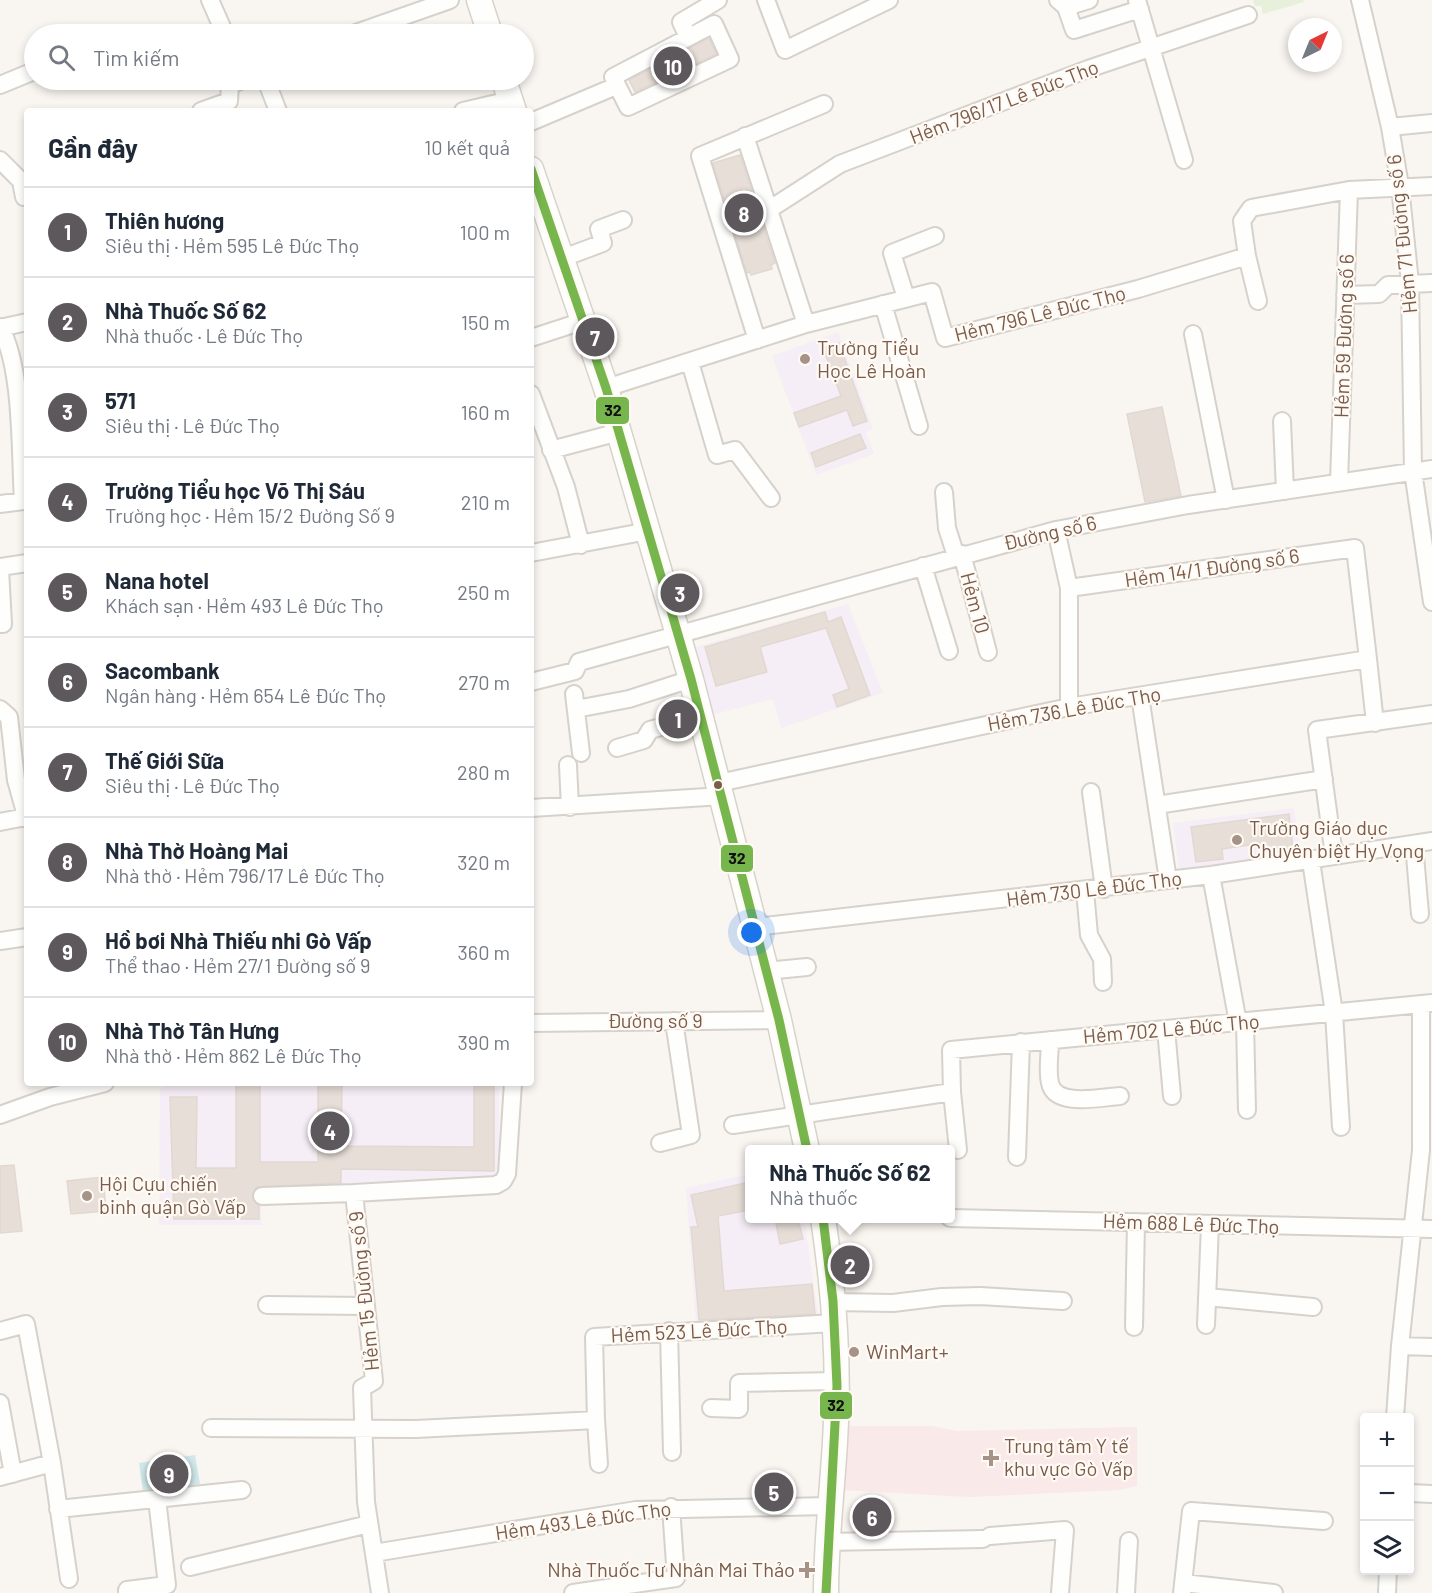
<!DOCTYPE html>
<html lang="vi">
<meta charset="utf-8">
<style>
:root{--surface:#fff;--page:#f2f2f3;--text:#1f2937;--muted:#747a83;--line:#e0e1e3;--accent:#5c585b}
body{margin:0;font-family:Barlow,sans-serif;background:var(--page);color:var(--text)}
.controls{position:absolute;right:18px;bottom:18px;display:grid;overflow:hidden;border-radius:6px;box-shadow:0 3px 9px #0003}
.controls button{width:54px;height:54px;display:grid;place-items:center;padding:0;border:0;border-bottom:2px solid var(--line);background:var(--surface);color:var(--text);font:30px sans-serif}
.compass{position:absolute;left:1288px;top:18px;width:54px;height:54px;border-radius:50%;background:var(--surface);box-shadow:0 3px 9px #0003;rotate:43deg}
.you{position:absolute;left:752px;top:933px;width:21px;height:21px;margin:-15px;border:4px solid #fff;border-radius:50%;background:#1a73e8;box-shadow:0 0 0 9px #1a73e833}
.badge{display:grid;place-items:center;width:39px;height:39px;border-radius:50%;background:var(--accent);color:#fff;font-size:20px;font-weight:700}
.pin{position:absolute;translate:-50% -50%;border:3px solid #fff;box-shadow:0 2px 6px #0006}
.popup{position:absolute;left:745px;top:1145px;width:210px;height:78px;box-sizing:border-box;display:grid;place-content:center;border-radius:6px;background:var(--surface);filter:drop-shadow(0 2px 4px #0005);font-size:20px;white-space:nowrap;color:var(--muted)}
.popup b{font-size:22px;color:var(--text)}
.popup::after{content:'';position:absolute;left:50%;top:100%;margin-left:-12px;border:12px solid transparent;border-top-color:var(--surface)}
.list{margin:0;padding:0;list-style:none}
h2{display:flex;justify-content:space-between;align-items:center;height:78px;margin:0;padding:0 24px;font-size:26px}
h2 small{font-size:20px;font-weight:400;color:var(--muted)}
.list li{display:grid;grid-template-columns:39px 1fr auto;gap:18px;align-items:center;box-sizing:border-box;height:90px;padding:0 24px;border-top:2px solid var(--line)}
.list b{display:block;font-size:22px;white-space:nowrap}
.list p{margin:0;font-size:20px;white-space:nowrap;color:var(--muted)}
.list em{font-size:20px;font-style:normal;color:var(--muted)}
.icon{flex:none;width:33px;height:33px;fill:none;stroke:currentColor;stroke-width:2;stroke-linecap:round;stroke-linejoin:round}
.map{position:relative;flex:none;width:1432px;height:1593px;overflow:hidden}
.search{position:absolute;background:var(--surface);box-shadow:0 3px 9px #0003;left:24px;top:24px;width:510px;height:66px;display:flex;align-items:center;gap:15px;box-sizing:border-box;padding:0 21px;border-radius:33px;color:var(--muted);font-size:22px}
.panel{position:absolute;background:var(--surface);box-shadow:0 3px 9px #0003;left:24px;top:108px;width:510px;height:978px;border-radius:6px}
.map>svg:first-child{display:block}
.education{fill:#f6eef6}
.medical{fill:#fae9e9}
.green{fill:#e7f0db}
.water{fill:#d0e8ea}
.building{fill:#e6ded7;stroke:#e2d8d2;stroke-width:1.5}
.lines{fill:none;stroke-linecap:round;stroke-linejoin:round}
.street-casing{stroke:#d7d1cb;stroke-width:20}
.secondary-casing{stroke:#d9d2cb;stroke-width:27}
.street{stroke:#fefefd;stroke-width:16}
.secondary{stroke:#fefefd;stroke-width:24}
.bus-1-casing{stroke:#fffaf3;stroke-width:14}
.bus-1{stroke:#76b64d;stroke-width:9}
.poi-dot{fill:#a69286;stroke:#fffaf3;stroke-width:2}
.bus-dot{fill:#7a5c4d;stroke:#fffaf3;stroke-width:2}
.labels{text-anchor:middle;stroke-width:4.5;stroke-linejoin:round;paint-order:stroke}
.street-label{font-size:20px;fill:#7a5c4d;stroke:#fffaf3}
.poi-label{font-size:20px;fill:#7a5c4d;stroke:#fffaf3;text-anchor:start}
.line-badge{stroke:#fffaf3;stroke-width:2}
.pale-badge-label{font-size:16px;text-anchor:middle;font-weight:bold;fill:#111}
</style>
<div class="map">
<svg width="1432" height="1593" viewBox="0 0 1432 1593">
<rect width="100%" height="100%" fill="#f9f5f0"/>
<path class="education" d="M838,332L873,429L866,432L874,454L816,475L772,356Z
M848,604L883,693L781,728L773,699L708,716L692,648Z
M1294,808L1300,856L1179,871L1173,823Z
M168,1083H499V1174L493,1179L260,1193L262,1225H159L160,1089Z
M749,1174L750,1218L804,1219L819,1320L696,1325L686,1188Z"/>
<path class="medical" d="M846,1426H931L958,1431L1137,1427V1486L1119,1490L970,1497L844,1490Z"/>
<path class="green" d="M1253,0H1303L1304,2L1263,14L1261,6H1255Z"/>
<path class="water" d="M195,1455L200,1484L143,1492L139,1463Z"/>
<path class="building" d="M709,38L716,54L635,92L629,80Z
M740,155L775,263L771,265L772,269L751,275L750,272L747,273L713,163Z
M839,343L867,421L853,426L847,410L799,427L794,413L841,396L823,348Z
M1162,407L1181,496L1145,502L1127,414Z
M860,434L866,448L816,467L811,453Z
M825,612L828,622L841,617L870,695L837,707L833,695L849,689L826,628L760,647L767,672L716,686L705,647Z
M1289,814L1293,849L1265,853L1263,843L1222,849L1223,859L1196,862L1191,827Z
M236,1083H260V1162H318V1084H342L341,1146L474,1147V1086H494V1171L341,1169V1183L257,1187L252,1197L259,1206V1219H174L170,1097H197L196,1168H236Z
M14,1165L22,1231L0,1233V1166Z
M103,1177L106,1211L71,1214L67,1181Z
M750,1182V1210L718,1216L724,1291L812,1284L815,1314L699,1320L691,1227H698L691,1195Z
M775,1218H798L803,1239L780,1244Z
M852,1507L893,1512L891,1527L851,1523Z"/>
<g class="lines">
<defs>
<path id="street" d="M210,0L225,34
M766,0L785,50L889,0
M1058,0L1066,7L1074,30L1140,9
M1137,0L1184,160
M1360,0L1390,127L1400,186L1410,283L1413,471L1432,602
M1066,7L1089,0
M714,24L730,59L628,107L613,77Z
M353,34L450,0
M688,37L681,22L718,0
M266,80L278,111
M0,85L34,71
M201,111L229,101L230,85L243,80
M463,111L510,100
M531,122L616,86
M1390,127L1432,123
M745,136L806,324
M0,160L21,181L24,197H27
M770,209L840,164L1088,69L1248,15
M1247,256L1258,301
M560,259L603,243L599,229L623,220
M1345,295L1379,294L1388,285L1432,283
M906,298L892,253L935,236
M883,304L919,426
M0,327C23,367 20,454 23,501L0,504
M0,328L27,322
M1193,334L1226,500
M531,338L583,321
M757,340L700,156L824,104
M690,362L717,455L735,450L771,498
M606,388L806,324L932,292L945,338L1138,289L1247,256L1242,221L1251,208L1349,190L1432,186
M531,394L566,487L581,545
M1282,421L1285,491
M551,450L619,432
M1339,482L1349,190
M944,492L947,528L956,556
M1056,530L1069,588V707
M531,553L648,531
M962,554L988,652
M923,566L949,651
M0,567L27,563
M0,569L3,624H0
M1069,588L1355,548L1368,659
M531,682L575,671L579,662L1056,530L1188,505L1432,469
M574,694L581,753
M1140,696L1168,880
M0,709L9,717L16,780L27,819
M576,709L629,699L691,679
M617,748L644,740L650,730L700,716
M568,765L570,807
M719,783L1069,707L1368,659L1375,723
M1091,792L1104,889
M1157,805L1324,779
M531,808L723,796
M0,822L26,817
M1414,844L1420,914
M1334,856L1317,730L1432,714
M1311,861L1334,1013L1341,1127
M1211,875L1238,1023
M1085,891L1089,935L1102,959L1103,982
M755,927L1211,875L1432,841
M0,941L27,937
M766,971L807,967
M1245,1022L1247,1110
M531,1023L779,1020
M1166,1029L1172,1096
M1050,1040C1050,1053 1047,1070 1050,1083C1055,1108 1102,1097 1120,1096
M952,1092L958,1150
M0,1115L50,1097L105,1083
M733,1125L952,1092L951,1050L1432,1003
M660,1143L691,1135L674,1021
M1017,1157L1021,1042
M262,1196L354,1193
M950,1218L1432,1229
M1207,1297L1313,1307
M833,1302L893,1303L942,1297L980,1296L1063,1301
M267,1305L366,1306
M1206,1325L1210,1224
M1134,1327L1136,1222
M0,1331L26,1324L52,1463L69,1579
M669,1331L672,1452
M1400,1346L1432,1347
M0,1403L13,1474
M711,1408L739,1409V1383L835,1381
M1395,1418L1400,1346L1421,1150V1004
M596,1420L599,1464
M211,1428L416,1429L596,1420L594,1337L834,1323
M0,1477L52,1463
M1410,1493L1432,1494
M58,1509L242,1490
M990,1536L1065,1530L1060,1593
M826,1542L983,1539
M374,1553L636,1510L829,1506
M190,1567L369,1524
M1183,1583L1274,1593
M127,1593V1590L167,1585L157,1499
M380,1593L366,1502L362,1388L374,1381L354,1193L496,1185L503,1181L507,1174L513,1083
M573,1593L676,1578L671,1507
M1126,1593L1129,1541
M1182,1593L1191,1511L1324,1521
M1387,1593L1388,1570"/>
<path id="secondary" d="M479,0L490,34
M504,80L514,111
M531,169L606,388L691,679L779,1020L807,1150
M823,1218C834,1291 840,1368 835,1442C832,1493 826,1542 826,1593"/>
</defs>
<use href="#street" class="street-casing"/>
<use href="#secondary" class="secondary-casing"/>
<use href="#street" class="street"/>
<use href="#secondary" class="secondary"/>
<defs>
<path id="bus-1" d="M531,169L606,388L691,679L779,1020L807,1150
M823,1218L833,1301L837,1386L826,1593"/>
</defs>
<use href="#bus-1" class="bus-1-casing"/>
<use href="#bus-1" class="bus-1"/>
</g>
<g class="poi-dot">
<circle cx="805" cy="359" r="6"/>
<circle cx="1237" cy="840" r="6"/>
<circle cx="87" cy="1196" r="6"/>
<circle cx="854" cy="1352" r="6"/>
<path d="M988 1449h6v6h6v6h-6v6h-6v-6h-6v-6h6z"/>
<path d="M804 1561h6v6h6v6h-6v6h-6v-6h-6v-6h6z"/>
</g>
<circle class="bus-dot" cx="718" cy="785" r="5"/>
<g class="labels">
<g class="street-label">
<text transform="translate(1004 102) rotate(-21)" y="7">Hẻm 796/17 Lê Đức Thọ</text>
<text transform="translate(1402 234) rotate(-96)" y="7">Hẻm 71 Đường số 6</text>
<text transform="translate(1040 314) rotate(-14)" y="7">Hẻm 796 Lê Đức Thọ</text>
<text transform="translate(1344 336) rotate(-88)" y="7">Hẻm 59 Đường số 6</text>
<text transform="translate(1050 533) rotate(-13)" y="7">Đường số 6</text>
<text transform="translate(1212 568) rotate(-8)" y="7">Hẻm 14/1 Đường số 6</text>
<text transform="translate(975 603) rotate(75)" y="7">Hẻm 10</text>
<text transform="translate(1074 709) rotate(-10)" y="7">Hẻm 736 Lê Đức Thọ</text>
<text transform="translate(1094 889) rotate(-7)" y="7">Hẻm 730 Lê Đức Thọ</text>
<text x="655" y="1028">Đường số 9</text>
<text transform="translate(1171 1029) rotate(-5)" y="7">Hẻm 702 Lê Đức Thọ</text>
<text transform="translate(1191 1224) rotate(2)" y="7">Hẻm 688 Lê Đức Thọ</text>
<text transform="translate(364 1291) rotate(-96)" y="7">Hẻm 15 Đường số 9</text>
<text transform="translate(699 1331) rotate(-3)" y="7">Hẻm 523 Lê Đức Thọ</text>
<text transform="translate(583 1521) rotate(-8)" y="7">Hẻm 493 Lê Đức Thọ</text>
</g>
<g class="poi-label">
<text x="817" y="355">Trường Tiểu<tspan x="817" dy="23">Học Lê Hoàn</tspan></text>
<text x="1249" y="835">Trường Giáo dục<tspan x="1249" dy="23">Chuyên biệt Hy Vọng</tspan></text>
<text x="99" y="1191">Hội Cựu chiến<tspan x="99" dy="23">binh quận Gò Vấp</tspan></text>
<text x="866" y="1359">WinMart+</text>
<text x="1004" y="1453">Trung tâm Y tế<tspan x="1004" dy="23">khu vực Gò Vấp</tspan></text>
<text x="795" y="1577" text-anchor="end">Nhà Thuốc Tư Nhân Mai Thảo</text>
</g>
</g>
<g class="line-badge">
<rect x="595" y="396" width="35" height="29" rx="6" fill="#76b64d"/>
<rect x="720" y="844" width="34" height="29" rx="6" fill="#76b64d"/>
<rect x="819" y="1391" width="34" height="29" rx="6" fill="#76b64d"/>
</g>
<g class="pale-badge-label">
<text x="613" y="416">32</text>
<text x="737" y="864">32</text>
<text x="836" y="1411">32</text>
</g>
</svg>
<div class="controls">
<button>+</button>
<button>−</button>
<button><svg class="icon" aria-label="layers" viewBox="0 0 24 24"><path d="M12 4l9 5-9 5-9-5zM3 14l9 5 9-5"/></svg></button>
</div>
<svg class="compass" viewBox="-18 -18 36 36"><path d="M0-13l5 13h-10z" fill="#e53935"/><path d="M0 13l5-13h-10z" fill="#747a83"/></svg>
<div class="you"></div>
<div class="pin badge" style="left:678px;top:719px">1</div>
<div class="pin badge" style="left:850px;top:1265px">2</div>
<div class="popup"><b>Nhà Thuốc Số 62</b>Nhà thuốc</div>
<div class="pin badge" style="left:680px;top:593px">3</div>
<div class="pin badge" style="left:330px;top:1131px">4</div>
<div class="pin badge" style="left:774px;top:1492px">5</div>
<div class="pin badge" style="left:872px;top:1517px">6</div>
<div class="pin badge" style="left:595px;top:337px">7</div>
<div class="pin badge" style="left:744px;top:213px">8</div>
<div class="pin badge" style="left:169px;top:1474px">9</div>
<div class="pin badge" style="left:673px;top:66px">10</div>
<div class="search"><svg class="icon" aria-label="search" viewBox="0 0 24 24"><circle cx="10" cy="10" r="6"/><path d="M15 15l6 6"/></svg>Tìm kiếm</div>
<section class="panel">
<h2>Gần đây<small>10 kết quả</small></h2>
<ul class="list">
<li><span class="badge">1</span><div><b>Thiên hương</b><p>Siêu thị · Hẻm 595 Lê Đức Thọ</p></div><em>100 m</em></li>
<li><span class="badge">2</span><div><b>Nhà Thuốc Số 62</b><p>Nhà thuốc · Lê Đức Thọ</p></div><em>150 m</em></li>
<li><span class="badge">3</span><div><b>571</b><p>Siêu thị · Lê Đức Thọ</p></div><em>160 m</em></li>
<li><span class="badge">4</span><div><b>Trường Tiểu học Võ Thị Sáu</b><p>Trường học · Hẻm 15/2 Đường Số 9</p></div><em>210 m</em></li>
<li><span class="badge">5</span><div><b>Nana hotel</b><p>Khách sạn · Hẻm 493 Lê Đức Thọ</p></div><em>250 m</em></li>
<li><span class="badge">6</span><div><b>Sacombank</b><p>Ngân hàng · Hẻm 654 Lê Đức Thọ</p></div><em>270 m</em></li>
<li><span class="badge">7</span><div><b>Thế Giới Sữa</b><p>Siêu thị · Lê Đức Thọ</p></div><em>280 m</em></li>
<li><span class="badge">8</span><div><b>Nhà Thờ Hoàng Mai</b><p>Nhà thờ · Hẻm 796/17 Lê Đức Thọ</p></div><em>320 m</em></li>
<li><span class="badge">9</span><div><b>Hồ bơi Nhà Thiếu nhi Gò Vấp</b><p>Thể thao · Hẻm 27/1 Đường số 9</p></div><em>360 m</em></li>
<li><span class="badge">10</span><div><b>Nhà Thờ Tân Hưng</b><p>Nhà thờ · Hẻm 862 Lê Đức Thọ</p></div><em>390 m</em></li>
</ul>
</section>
</div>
